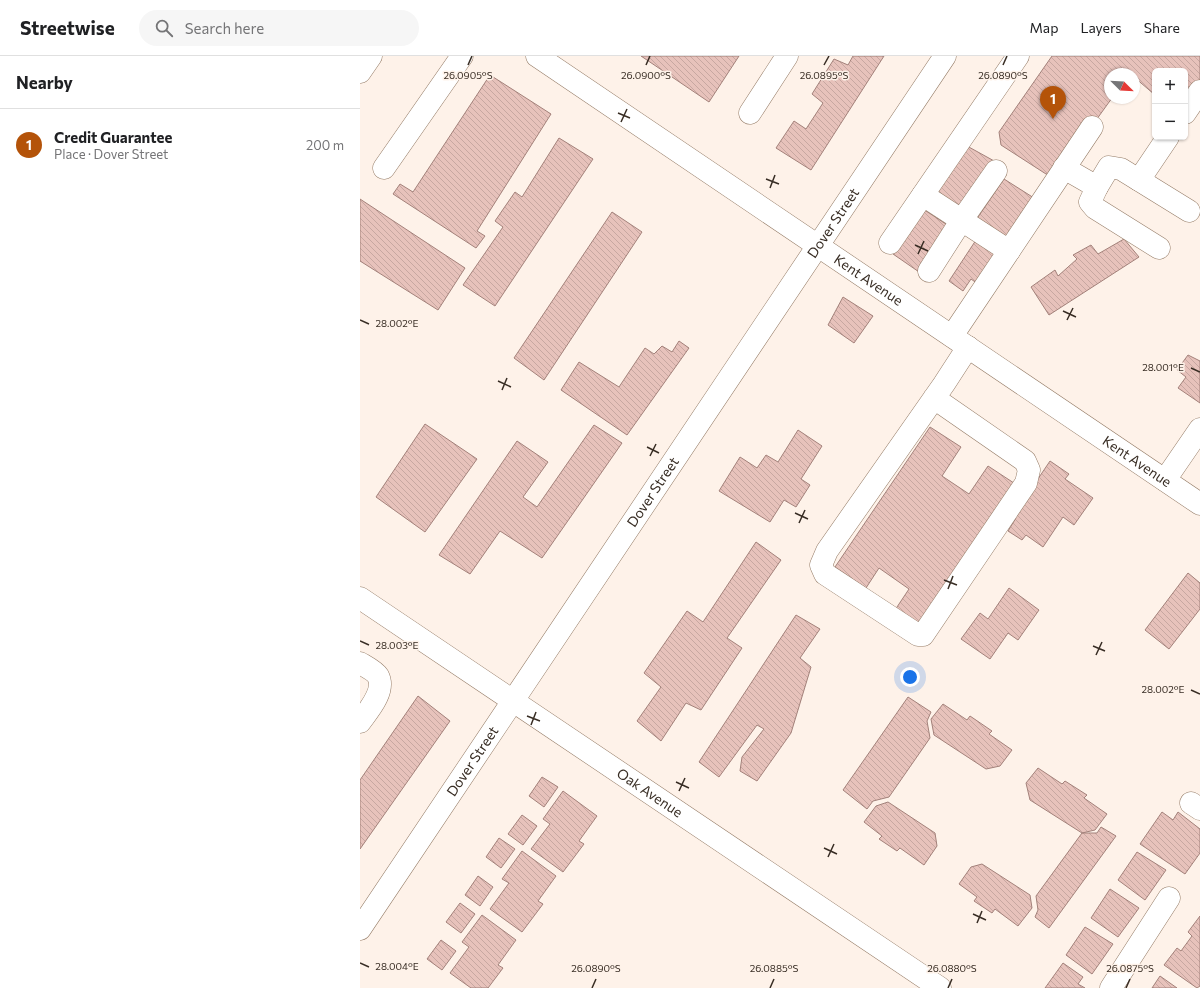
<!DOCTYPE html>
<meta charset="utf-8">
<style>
:root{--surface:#fff;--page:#f6f6f6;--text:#202124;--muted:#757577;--line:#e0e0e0;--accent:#b45309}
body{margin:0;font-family:Commissioner,sans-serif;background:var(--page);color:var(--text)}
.controls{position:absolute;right:12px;top:12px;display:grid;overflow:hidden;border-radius:6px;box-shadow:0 1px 3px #0004}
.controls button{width:36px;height:36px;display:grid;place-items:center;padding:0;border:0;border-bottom:1px solid var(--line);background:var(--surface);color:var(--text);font:20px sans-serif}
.compass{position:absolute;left:744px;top:12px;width:36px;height:36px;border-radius:50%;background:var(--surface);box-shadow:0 1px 3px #0004;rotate:114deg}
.you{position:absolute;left:550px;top:621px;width:14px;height:14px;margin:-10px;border:3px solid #fff;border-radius:50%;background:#1a73e8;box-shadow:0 0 0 6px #1a73e833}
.badge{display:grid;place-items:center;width:26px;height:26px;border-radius:50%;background:var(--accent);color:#fff;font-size:13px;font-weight:700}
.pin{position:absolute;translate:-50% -33px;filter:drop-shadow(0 1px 2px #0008)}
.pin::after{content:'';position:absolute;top:21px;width:14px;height:12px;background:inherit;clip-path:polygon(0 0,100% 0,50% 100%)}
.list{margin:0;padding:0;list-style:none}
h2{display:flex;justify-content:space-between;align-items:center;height:52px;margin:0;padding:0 16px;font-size:17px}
h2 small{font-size:13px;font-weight:400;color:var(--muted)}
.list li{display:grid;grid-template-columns:26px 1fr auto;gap:12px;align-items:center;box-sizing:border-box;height:72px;padding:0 16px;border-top:1px solid var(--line)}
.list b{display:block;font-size:15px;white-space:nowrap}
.list p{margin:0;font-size:13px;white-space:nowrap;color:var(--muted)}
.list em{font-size:13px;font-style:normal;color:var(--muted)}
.icon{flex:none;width:22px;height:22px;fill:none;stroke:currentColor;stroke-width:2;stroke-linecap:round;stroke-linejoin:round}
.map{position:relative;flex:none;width:840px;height:932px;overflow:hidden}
header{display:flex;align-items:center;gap:24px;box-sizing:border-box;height:56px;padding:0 20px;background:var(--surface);border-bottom:1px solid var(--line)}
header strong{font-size:19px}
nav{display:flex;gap:22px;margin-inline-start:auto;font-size:14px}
.search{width:280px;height:36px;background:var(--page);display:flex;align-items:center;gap:10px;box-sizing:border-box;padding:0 14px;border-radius:22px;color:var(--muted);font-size:15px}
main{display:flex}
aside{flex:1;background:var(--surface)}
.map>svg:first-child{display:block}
.building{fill:url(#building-back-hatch);stroke:#a3817a}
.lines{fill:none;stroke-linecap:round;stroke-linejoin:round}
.minor-casing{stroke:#947b66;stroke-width:23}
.minor{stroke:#fff;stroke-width:22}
.ticks{fill:none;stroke:#382d24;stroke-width:1.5}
.labels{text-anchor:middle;stroke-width:3;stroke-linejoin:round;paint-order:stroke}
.street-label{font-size:14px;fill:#382d24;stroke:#fef2e9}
.ticks-label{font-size:10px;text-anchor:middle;fill:#382d24;stroke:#fef2e9;stroke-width:3;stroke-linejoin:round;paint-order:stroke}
</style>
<header>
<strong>Streetwise</strong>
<div class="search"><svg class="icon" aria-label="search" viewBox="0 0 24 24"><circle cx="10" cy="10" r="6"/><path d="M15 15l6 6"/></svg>Search here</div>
<nav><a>Map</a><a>Layers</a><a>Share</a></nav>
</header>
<main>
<aside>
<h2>Nearby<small></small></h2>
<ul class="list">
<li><span class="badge">1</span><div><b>Credit Guarantee</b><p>Place · Dover Street</p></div><em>200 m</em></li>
</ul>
</aside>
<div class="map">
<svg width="840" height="932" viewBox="0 0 840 932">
<defs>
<pattern id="building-back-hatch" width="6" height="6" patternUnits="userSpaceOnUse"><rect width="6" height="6" fill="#e7c2bb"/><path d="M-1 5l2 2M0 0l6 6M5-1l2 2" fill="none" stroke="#c7a7a1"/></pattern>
</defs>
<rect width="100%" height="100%" fill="#fef2e9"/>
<path class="building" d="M281,0H379L349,46Z
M493,0H524L451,114L416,92L434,65L446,73L463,47L452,38L474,3L488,9Z
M692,0H840V28L825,49V15H795V39L774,21V18H770L763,12V18H750V42H752L698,117L686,118L641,89L639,76Z
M130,19L191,58L117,175L125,180L116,192L33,138L40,128L53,136Z
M199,82L233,103L135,250L103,229L143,171L135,165L155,136L162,141Z
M607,90L636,106L604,155L574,136Z
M644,123L674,142L647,183L616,164Z
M0,143L105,212L78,254L0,205Z
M563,153L592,172L562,218L533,198Z
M252,156L282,176L184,324L154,302Z
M618,181L641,198L618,228L611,223L603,235L589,225Z
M764,183L779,201L689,259L671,231L695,214L698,220L717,203L713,199L731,189L738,198Z
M483,241L513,260L494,287L468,269Z
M319,285L329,292L267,379L201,334L219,306L259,331L285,292L294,298L302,290L312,296Z
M828,299L840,305V347L818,332L826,321L817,314Z
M65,368L117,403L65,476L16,441Z
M234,369L262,387L182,502L140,475L110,518L79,499L157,385L188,406L163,441L177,451Z
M570,371L601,391L582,420L609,438L628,410L660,431L564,573L535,554L549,533L519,512L506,532L475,511Z
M438,374L462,390L441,423L450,429L436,451L424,444L410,466L359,435L380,401L397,412L406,399L418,406Z
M690,405L709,418L705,423L733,442L714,469L703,461L683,491L666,479L662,484L648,475L656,462L653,460Z
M396,486L421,504L367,582L382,592L341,654L326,647L301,685L277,665L301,631L284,617L327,555L343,566Z
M828,517L840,527V553L809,593L785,574Z
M649,532L679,554L658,584L648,577L630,603L601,583L620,557L628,563Z
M436,559L460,573L440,602L451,611L431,677L397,725L380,715L382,701L404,673L397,669L359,721L339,706Z
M58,640L90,665L0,793V724Z
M548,641L571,656L567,665L570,682L529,741L513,745L507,753L483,734Z
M583,648L607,664L610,660L632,675L629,678L652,694L640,710L626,713L574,679L571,663Z
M678,712L702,728L705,725L727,739L724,742L747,758L735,774L722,777L670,744L666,727Z
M182,721L198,731L184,751L169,740Z
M203,735L237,760L219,785L224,788L203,816L171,793L190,768L183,763Z
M528,746L575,777L577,790L564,809L540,792L537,795L519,783L522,780L504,766L516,750Z
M802,756L813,764L818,756L840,773V797L825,818L780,788Z
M162,759L177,770L163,789L148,778Z
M741,771L756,780L689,872L675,861L678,854L676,840L722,777H737Z
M139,782L155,793L141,812L126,801Z
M162,795L196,820L178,845L183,848L162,876L130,853L149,827L142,823Z
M777,796L806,814L785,844L758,824Z
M622,808L670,839L672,852L658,870L635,853L632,857L614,845L617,841L599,828L611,811Z
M118,820L133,831L120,850L105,839Z
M750,833L779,852L758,881L731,862Z
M100,847L115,858L101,877L86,866Z
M122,859L156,884L138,909L143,912L128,932H111L90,917L109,891L102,886Z
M840,860V930L837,932L804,909L817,892L821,895L832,880L828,876Z
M725,871L753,888L732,918L706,899Z
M81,884L96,895L82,914L67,903Z
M703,907L723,921L718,928L725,932H685Z
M800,920L817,932H792Z"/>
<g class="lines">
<defs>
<g id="minor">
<path id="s1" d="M177,0L840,448"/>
<path d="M0,16L11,0"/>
<path d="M390,57L427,0"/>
<path d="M825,57L840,35"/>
<path d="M24,112L102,0"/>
<path d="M704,112L737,131"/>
<path d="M779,124L808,81"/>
<path d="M563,139L649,195"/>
<path d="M530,187L658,0"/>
<path d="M799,192L735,152L730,146L737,131L749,111L761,113L829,155"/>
<path d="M569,215L601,165L636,115"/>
<path d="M592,280L732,71"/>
<path d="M574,342L665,405L669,414L666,427L563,579H558L465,518L461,509L467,495L584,328L608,291"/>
<path d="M805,424L840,373"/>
<path id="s2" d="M0,542L580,932"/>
<path d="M0,607C5,610 15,615 18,620C26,635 8,655 0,666"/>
<path d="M831,747L840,753"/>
<path id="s3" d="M0,873L585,0"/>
<path d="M751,932L809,842"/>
</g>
</defs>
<use href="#minor" class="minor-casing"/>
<use href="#minor" class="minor"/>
</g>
<path class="ticks" d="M108,9L112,0M286,9L290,0M464,9L469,0M643,9L647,0M258,57L270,62M261,66L267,53M406,123L419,128M410,132L415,119M555,189L568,195M558,198L564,185M703,255L716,261M0,264L9,268M707,264L713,252M831,312L840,316M138,325L151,331M142,334L147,322M287,391L299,397M290,400L296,388M435,457L448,463M439,467L445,454M584,524L597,529M588,533L593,520M0,585L9,589M733,590L745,595M736,599L742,586M831,634L840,638M167,660L180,665M171,669L176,656M316,726L329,732M319,735L325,722M464,792L477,798M468,801L474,788M613,858L626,864M617,867L622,855M0,907L9,911M232,932L236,923M410,932L414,923M588,932L592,923M766,932L770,923"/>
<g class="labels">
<g class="street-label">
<text dy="5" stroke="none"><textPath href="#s3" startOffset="850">Dover Street</textPath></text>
<text dy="5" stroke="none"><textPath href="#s1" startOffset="400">Kent Avenue</textPath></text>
<text dy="5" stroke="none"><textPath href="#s1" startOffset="724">Kent Avenue</textPath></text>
<text dy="5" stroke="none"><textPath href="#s3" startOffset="526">Dover Street</textPath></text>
<text dy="5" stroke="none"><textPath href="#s3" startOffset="202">Dover Street</textPath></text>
<text dy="5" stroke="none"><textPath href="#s2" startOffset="349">Oak Avenue</textPath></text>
</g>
</g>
<g class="ticks-label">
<text x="108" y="23">26.0905°S</text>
<text x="286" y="23">26.0900°S</text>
<text x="464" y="23">26.0895°S</text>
<text x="643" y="23">26.0890°S</text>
<text x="37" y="271">28.002°E</text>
<text x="803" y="315">28.001°E</text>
<text x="37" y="593">28.003°E</text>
<text x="803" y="637">28.002°E</text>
<text x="37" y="914">28.004°E</text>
<text x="236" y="916">26.0890°S</text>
<text x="414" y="916">26.0885°S</text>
<text x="592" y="916">26.0880°S</text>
<text x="770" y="916">26.0875°S</text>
</g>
</svg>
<div class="controls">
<button>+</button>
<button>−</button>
</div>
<svg class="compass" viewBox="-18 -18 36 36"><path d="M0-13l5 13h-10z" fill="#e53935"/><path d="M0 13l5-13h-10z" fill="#757577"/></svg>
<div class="you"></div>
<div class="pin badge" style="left:693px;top:63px">1</div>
</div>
</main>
